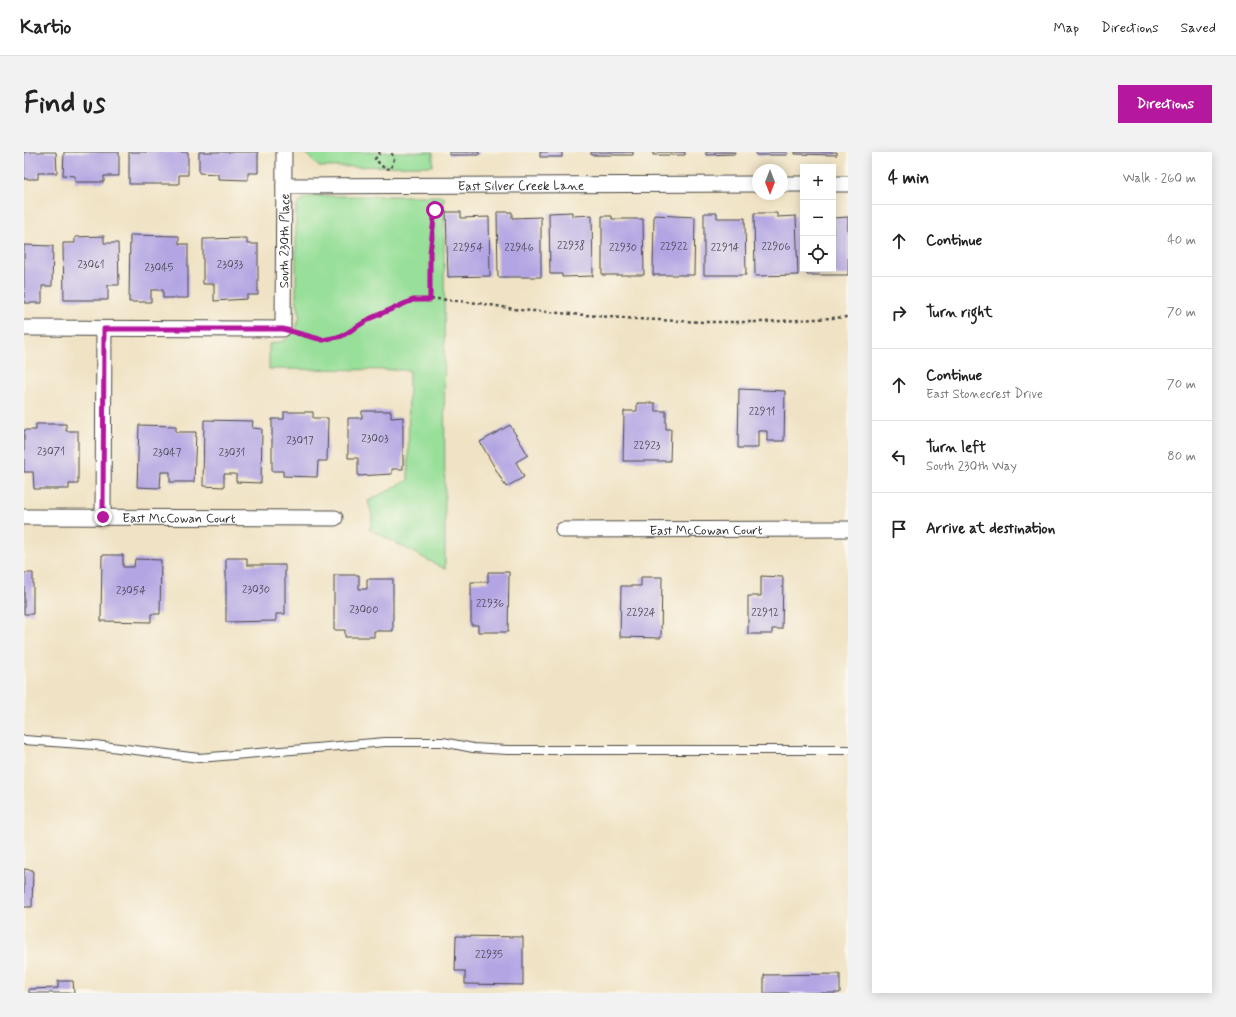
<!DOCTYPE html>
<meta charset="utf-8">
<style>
:root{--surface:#fff;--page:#f2f2f2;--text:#222;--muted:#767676;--line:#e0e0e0;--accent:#b5179e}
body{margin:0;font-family:Mynerve,sans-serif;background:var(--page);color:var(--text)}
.controls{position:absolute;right:12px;top:12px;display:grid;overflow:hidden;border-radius:0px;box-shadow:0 2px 10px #0003}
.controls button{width:36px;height:36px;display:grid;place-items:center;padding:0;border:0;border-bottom:1px solid var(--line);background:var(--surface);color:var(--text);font:20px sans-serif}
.compass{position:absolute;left:728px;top:12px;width:36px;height:36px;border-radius:50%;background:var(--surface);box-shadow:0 2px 10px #0003;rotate:180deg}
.stop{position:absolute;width:12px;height:12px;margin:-9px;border:3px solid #b5179e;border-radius:50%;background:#fff}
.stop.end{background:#b5179e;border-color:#fff;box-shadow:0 1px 4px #0008}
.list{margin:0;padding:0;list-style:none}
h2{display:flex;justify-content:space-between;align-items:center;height:52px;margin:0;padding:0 16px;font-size:17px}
h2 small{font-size:13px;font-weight:400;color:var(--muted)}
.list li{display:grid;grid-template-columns:26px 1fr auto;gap:12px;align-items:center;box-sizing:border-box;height:72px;padding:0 16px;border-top:1px solid var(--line)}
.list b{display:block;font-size:15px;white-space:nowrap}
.list p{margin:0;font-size:13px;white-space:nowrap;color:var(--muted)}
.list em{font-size:13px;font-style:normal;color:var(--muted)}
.icon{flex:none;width:22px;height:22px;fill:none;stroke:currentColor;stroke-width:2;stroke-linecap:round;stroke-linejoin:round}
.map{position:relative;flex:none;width:824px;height:841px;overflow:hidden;border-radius:0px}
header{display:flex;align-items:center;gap:24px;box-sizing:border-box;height:56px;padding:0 20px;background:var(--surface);border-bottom:1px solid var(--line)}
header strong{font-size:19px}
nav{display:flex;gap:22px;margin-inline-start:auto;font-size:14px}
.intro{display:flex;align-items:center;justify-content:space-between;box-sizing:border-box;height:96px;padding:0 24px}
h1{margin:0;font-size:28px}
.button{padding:10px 18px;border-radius:0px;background:var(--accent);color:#fff;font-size:14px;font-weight:700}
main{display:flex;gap:24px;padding:0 24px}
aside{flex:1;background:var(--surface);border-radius:0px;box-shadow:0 2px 10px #0003}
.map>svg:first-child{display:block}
.green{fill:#98df99;stroke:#628562}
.building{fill:#b3a5e3}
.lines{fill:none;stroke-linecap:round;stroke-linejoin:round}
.lane-casing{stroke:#494742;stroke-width:10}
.street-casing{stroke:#494742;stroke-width:17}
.path{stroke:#494742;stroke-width:2.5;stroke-dasharray:3 3;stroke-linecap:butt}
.lane{stroke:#fff;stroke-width:8}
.street{stroke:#fff;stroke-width:15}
.route{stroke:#b5179e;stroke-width:5}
.labels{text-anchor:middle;stroke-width:3.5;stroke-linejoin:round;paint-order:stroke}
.number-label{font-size:11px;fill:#4d4a59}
.street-label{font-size:13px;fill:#2b2b2b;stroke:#fbf7ec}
</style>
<header>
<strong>Kartio</strong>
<nav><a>Map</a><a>Directions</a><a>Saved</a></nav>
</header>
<div class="intro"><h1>Find us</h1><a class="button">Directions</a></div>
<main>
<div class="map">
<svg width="824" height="841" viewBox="0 0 824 841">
<rect width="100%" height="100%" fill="#fbf7ec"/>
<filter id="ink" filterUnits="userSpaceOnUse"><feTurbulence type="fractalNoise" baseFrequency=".025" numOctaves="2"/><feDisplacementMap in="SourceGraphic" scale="8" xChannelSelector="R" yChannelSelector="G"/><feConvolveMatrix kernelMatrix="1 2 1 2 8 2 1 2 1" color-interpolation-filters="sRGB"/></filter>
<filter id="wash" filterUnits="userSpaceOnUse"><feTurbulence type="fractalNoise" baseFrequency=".012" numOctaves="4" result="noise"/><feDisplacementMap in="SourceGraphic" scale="16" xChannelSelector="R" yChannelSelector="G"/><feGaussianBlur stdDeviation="0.9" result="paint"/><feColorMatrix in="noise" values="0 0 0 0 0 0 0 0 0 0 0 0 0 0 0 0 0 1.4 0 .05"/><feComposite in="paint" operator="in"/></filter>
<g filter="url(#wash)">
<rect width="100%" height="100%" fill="#f0e3c5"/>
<path class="green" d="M280,0H409V14L295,15Z
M290,44H420L421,417L345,377C351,366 346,359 344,349L384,328L385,218L245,217V192L260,189L272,177L276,163L272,146V58C274,48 280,46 290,44Z"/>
<g id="blocks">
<path class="building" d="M0,0H32L33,21H14V27H0Z
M40,0H95V24H80V30H51V24L39,23Z
M105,0H164V23H155V32H105Z
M175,0H234V21H224V28L194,27V22L175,21Z
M425,0H455V3H425Z
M516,0H538V5H516Z
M567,0H609V3H567Z
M629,0H661V3H629Z
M682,0H711V2L682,3Z
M732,0H763V3H732Z
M771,0H813V3L771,2Z
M422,60H437V66L465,65L466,124L424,125Z
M473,60H488V66L517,65V125H474Z
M548,60V64L568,63L569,124L538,125V122H526L525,61Z
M680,61H693V66H721L722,123H680Z
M730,61H753V65L772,64L774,123L731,124Z
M630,63L671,65L670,123H629Z
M578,64H588V67H619L620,123H578Z
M824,65V123H783V117H809V66Z
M106,83L155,84V92H164V146H139V138H127V150H105Z
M80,84V91H94L95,133H84V148H40L39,91H51V85Z
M223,86V92H234V143H223V147L190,149V132H179V87Z
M0,93L29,94L28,134H18V151H0Z
M715,237L761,239L760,289H743V279H734V296H714Z
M613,251H631V259H642V277H647L646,309H599L600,259H613Z
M338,259H367V266L379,265V317H368V322L334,324V306H324V266H338Z
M260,260H289V266H304L303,309H294L293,325L259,324V319H248V267H260Z
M180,268L229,269L228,276L238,277L237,331L212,330V322H200V335L179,334Z
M12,272H42V279H54V332H45V337H10L9,320H0V278H12Z
M115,273L152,274V280H172L170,330H146V320H137L136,336L113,335Z
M486,273L504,303L492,310L500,325L482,335L456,290Z
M78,403H99V415H110L111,407L137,408L136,462H127V470L77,469Z
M202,406H223V413H261V462H252V469L202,470Z
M464,420H485L484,480H454V473H447V430H464Z
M0,421H9V462H0Z
M310,423H335V437H343V427H369V479H350V485H321V478H310Z
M737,424L759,425L758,477H748V482H724V444H737Z
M617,425H638L637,486L596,485L597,434H617Z
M0,717L9,718L8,755H0Z
M432,784L499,785V833L441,832V819H431Z
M816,822V841H740V823Z
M34,829H49L50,841H5V837L34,836Z"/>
</g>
</g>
<g filter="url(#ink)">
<use href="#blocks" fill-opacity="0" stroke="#494742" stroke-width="1"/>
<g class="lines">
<defs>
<path id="lane" d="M0,588L71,593L175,606L361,590H419L449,596L483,598H824"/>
<g id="street">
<path d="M758,32H779"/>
<path d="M809,32H824"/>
<path id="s1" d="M260,34L734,32"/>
<path id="s2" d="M0,176L259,177L260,0"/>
<path id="s3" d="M0,365L311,366"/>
<path d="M79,365L80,177"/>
<path id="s4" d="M539,378L824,377"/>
</g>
</defs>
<use href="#lane" class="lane-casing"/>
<use href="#street" class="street-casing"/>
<path class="path" d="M356,0L351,7L360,16L367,17L370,7L367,0
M406,148V101L409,83L411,48
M273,182L299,188L318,184L347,166L389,148L414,147L454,151L497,158L612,167L679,170H741L824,165"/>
<use href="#lane" class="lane"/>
<use href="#street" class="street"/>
</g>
</g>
<g class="lines" filter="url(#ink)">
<path class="route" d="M79,365L80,177H259L299,188L318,184L347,166L389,148H406V101L411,58"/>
</g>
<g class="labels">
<g class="number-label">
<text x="547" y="97">22938</text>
<text x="650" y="98">22922</text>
<text x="752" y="98">22906</text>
<text x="444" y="99">22954</text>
<text x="495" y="99">22946</text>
<text x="599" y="99">22930</text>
<text x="701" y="99">22914</text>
<text x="67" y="116">23061</text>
<text x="206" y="116">23033</text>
<text x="135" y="119">23045</text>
<text x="738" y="263">22911</text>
<text x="351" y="290">23003</text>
<text x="276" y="292">23017</text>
<text x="623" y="297">22923</text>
<text x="27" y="303">23071</text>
<text x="143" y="304">23047</text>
<text x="208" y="304">23031</text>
<text x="232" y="441">23030</text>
<text x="107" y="442">23054</text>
<text x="466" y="455">22936</text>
<text x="340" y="461">23000</text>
<text x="617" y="464">22924</text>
<text x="741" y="464">22912</text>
<text x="465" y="806">22935</text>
</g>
<g class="street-label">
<text dy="5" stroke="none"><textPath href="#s1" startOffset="237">East Silver Creek Lane</textPath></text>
<text dy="5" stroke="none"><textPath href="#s2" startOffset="347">South 230th Place</textPath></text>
<text dy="5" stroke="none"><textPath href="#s3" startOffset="155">East McCowan Court</textPath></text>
<text dy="5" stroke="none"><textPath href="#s4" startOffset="143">East McCowan Court</textPath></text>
</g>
</g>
</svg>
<div class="controls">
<button>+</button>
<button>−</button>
<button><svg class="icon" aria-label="locate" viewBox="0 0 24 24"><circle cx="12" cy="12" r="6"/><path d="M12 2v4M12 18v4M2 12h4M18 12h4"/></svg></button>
</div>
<svg class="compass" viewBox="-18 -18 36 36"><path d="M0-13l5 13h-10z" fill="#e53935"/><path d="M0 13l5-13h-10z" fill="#767676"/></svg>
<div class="stop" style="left:411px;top:58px"></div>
<div class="stop end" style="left:79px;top:365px"></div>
</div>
<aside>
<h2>4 min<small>Walk · 260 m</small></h2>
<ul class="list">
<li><svg class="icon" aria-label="ahead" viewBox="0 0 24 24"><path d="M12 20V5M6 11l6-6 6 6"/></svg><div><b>Continue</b></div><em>40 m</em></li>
<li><svg class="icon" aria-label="right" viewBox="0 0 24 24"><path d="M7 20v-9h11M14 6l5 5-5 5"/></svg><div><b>Turn right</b></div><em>70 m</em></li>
<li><svg class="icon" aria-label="ahead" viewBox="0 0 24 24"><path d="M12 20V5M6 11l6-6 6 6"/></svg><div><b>Continue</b><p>East Stonecrest Drive</p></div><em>70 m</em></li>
<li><svg class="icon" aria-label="left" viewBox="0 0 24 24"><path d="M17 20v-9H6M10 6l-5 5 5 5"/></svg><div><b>Turn left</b><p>South 230th Way</p></div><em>80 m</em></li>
<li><svg class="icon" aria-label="arrive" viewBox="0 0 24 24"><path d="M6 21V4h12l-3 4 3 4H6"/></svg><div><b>Arrive at destination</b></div></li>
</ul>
</aside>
</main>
